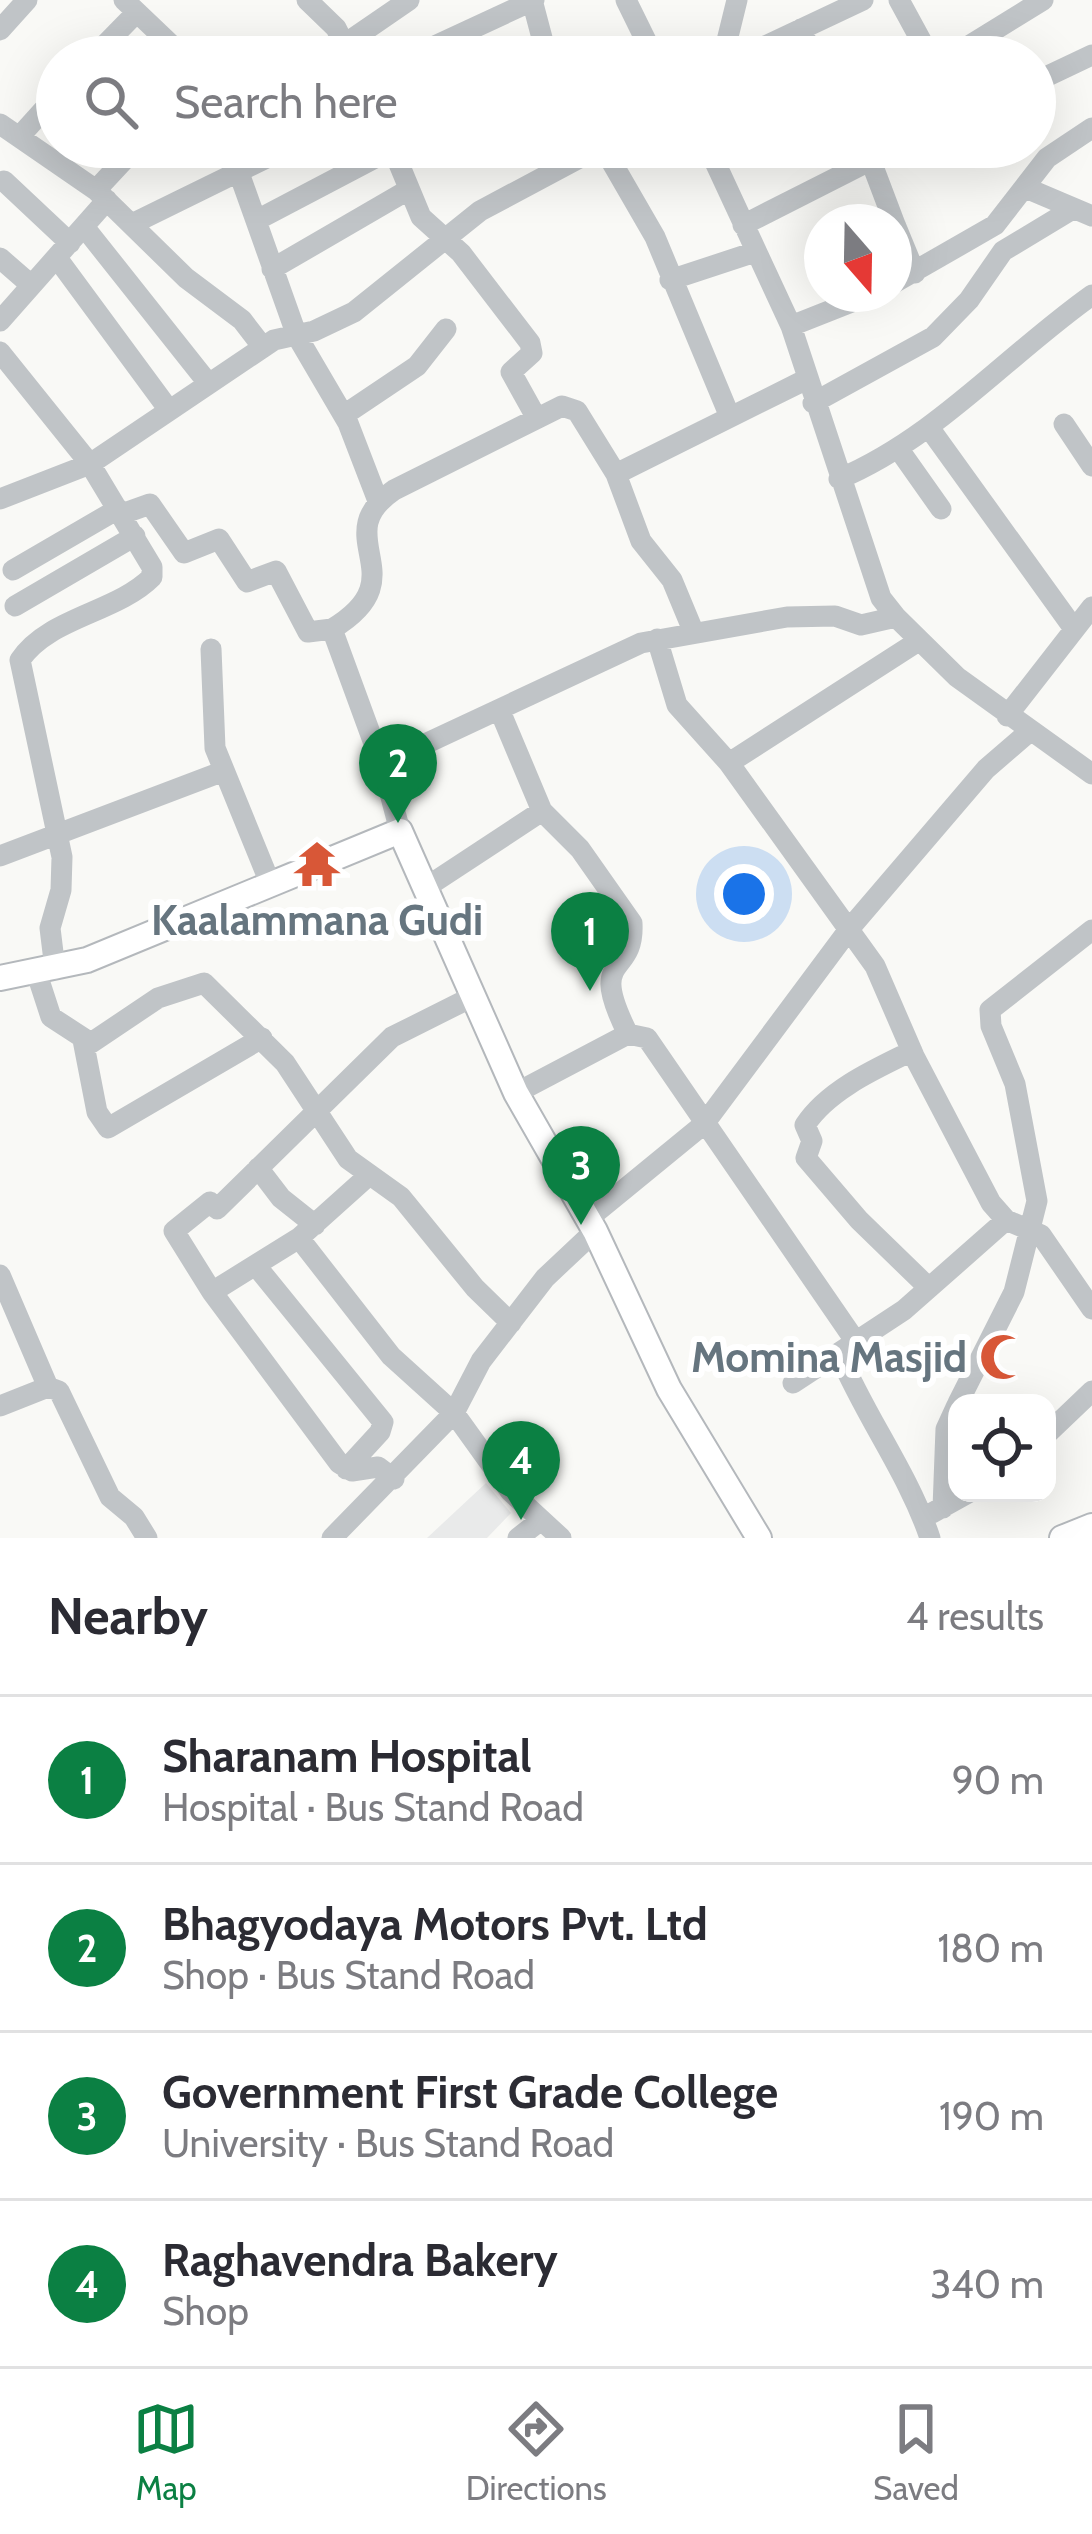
<!DOCTYPE html>
<meta charset="utf-8">
<style>
:root{--surface:#fff;--page:#f7f7f7;--text:#2b2b33;--muted:#7c7c81;--line:#e1e1e2;--accent:#0b8043}
body{margin:0;font-family:Cabin,sans-serif;background:var(--page);color:var(--text)}
.controls{position:absolute;right:36px;bottom:36px;display:grid;overflow:hidden;border-radius:24px;box-shadow:0 12px 48px #0002}
.controls button{width:108px;height:108px;display:grid;place-items:center;padding:0;border:0;border-bottom:3px solid var(--line);background:var(--surface);color:var(--text);font:60px sans-serif}
.compass{position:absolute;left:804px;top:204px;width:108px;height:108px;border-radius:50%;background:var(--surface);box-shadow:0 12px 48px #0002;rotate:160deg}
.you{position:absolute;left:744px;top:894px;width:42px;height:42px;margin:-30px;border:9px solid #fff;border-radius:50%;background:#1a73e8;box-shadow:0 0 0 18px #1a73e833}
.badge{display:grid;place-items:center;width:78px;height:78px;border-radius:50%;background:var(--accent);color:#fff;font-size:39px;font-weight:700}
.pin{position:absolute;translate:-50% -99px;filter:drop-shadow(0 3px 6px #0008)}
.pin::after{content:'';position:absolute;top:63px;width:42px;height:36px;background:inherit;clip-path:polygon(0 0,100% 0,50% 100%)}
.list{margin:0;padding:0;list-style:none}
h2{display:flex;justify-content:space-between;align-items:center;height:156px;margin:0;padding:0 48px;font-size:51px}
h2 small{font-size:39px;font-weight:400;color:var(--muted)}
.list li{display:grid;grid-template-columns:78px 1fr auto;gap:36px;align-items:center;box-sizing:border-box;height:168px;padding:0 48px;border-top:3px solid var(--line)}
.list b{display:block;font-size:45px;white-space:nowrap}
.list p{margin:0;font-size:39px;white-space:nowrap;color:var(--muted)}
.list em{font-size:39px;font-style:normal;color:var(--muted)}
.icon{flex:none;width:66px;height:66px;fill:none;stroke:currentColor;stroke-width:2;stroke-linecap:round;stroke-linejoin:round}
.map{position:relative;flex:none;width:1092px;height:1538px;overflow:hidden}
.search{position:absolute;background:var(--surface);box-shadow:0 12px 48px #0002;left:36px;right:36px;top:36px;height:132px;display:flex;align-items:center;gap:30px;box-sizing:border-box;padding:0 42px;border-radius:66px;color:var(--muted);font-size:45px}
.sheet{height:828px;background:var(--surface)}
nav{display:flex;justify-content:space-around;align-items:center;box-sizing:border-box;height:168px;border-top:3px solid var(--line);background:var(--surface);font-size:33px;color:var(--muted)}
nav a{display:grid;justify-items:center;gap:6px}
nav .on{color:var(--accent)}
.map>svg:first-child{display:block}
.built{fill:#e9eaea}
.lines{fill:none;stroke-linecap:round;stroke-linejoin:round}
.major-casing{stroke:#b4b8bc;stroke-width:28}
.minor{stroke:#c0c4c7;stroke-width:21}
.major{stroke:#fff;stroke-width:24}
.labels{text-anchor:middle;stroke-width:12;stroke-linejoin:round;paint-order:stroke}
.poi-label{font-size:42px;font-weight:bold;fill:#66757f;stroke:#fff}
</style>
<div class="map">
<svg width="1092" height="1538" viewBox="0 0 1092 1538">
<rect width="100%" height="100%" fill="#f9f9f6"/>
<path class="built" d="M486,1483L511,1513L487,1538H427Z"/>
<g class="lines">
<defs>
<path id="major" d="M0,978L87,960L400,831L516,1093L595,1231L669,1389L759,1538
M1062,1538L1092,1526"/>
</defs>
<use href="#major" class="major-casing"/>
<path class="minor" d="M124,0L184,57
M307,0L336,28L350,56
M532,0L547,57
M626,0L654,57
M899,0L930,57
M801,29L813,57
M0,30L27,0
M93,57L136,13
M308,57L345,44L409,0
M411,57L534,0
M514,57L543,45
M723,57L737,0
M742,57L863,0
M951,57L1043,0
M1035,82L1092,55
M0,124L96,190L186,278L242,320L262,346
M20,136L57,95
M392,147L421,217L461,253L530,343L532,353L511,372L536,417
M603,147L655,237L730,417
M708,147L791,326L881,598L896,617
M866,148L894,222
M239,173L297,336L348,423L378,501
M4,181L70,243
M1026,188L1092,216
M96,190L136,147
M257,220L396,147
M894,222L915,273
M134,223L289,147
M743,225L897,147
M85,228L208,383
M0,258L31,285
M57,258L169,410
M272,269L408,190
M670,280L755,252
M894,283L995,225L1047,158L1092,128
M0,321L107,200
M791,326L872,294
M0,352L90,464L152,567V577C116,613 49,617 20,660L62,857L61,890L50,928L55,969
M813,403L933,337L969,300L1003,251L1071,210
M344,415L417,366L446,329
M1064,424L1092,466
M930,429L1072,626
M900,451L941,509
M616,474L805,380
M839,479C936,438 1006,356 1092,295
M0,499L90,464L274,340L314,331L354,312L480,211L600,147
M122,514L150,504L184,553L219,539L247,582L276,571L308,632L332,629
M13,570L118,509
M15,606L135,536
M657,639L677,705L729,763L875,966L914,1056L991,1203L1006,1220L1041,1235L1092,1309
M211,649L215,748L270,883
M1007,716L1092,607
M729,763L917,642
M384,771L332,629C420,576 325,537 394,490L562,406L577,411L616,474L641,541L672,580L694,633
M542,811L580,849L632,923C635,979 586,951 628,1034
M400,831L384,771L395,758L641,643L787,617L835,616L861,625L896,617L957,677L1092,774
M0,856L224,771
M425,888L542,811L500,711
M36,971L51,1017L91,1043L158,998L204,983L285,1063L348,1159L401,1197L475,1288L511,1323
M83,1040L97,1112L108,1128L262,1038
M912,1051C875,1069 828,1090 805,1125L812,1141L806,1158L859,1220L929,1288
M516,1093L628,1034L647,1038L856,1342
M258,1168L281,1198L315,1225
M210,1202L174,1231L212,1292L339,1463L352,1471L378,1467L394,1479
M217,1209L392,1037L472,997
M588,1219L704,1124L850,928L986,769L1030,731
M299,1238L391,1356L454,1413L510,1491L561,1538
M257,1267L383,1422L380,1432L346,1469
M0,1275L48,1387
M212,1292L299,1238L367,1177
M839,1354C866,1418 908,1473 930,1538
M793,1383L904,1310L1006,1220
M958,1403L1014,1292L1037,1201L1015,1084L991,1026L990,1010L1092,930
M0,1406L48,1387L59,1391L110,1497L134,1517L147,1538
M1047,1434L1092,1391
M943,1508L946,1429L957,1405
M932,1513L968,1493
M332,1538L454,1413L481,1361L545,1278L595,1231
M518,1538L541,1520"/>
<use href="#major" class="major"/>
</g>
<defs>
<symbol id="temple-bare" viewBox="-9 -9 18 18"><path d="M0-6L5-2H3V0L6.5 2.5H4V6H1.5V3h-3V6H-4V2.5H-6.5L-3 0V-2H-5Z" fill="#d85737" stroke="#fff" stroke-width="2.5" paint-order="stroke"/></symbol>
<symbol id="mosque-bare" viewBox="-9 -9 18 18"><path d="M3.5-4.9A6 6 0 1 0 3.5 4.9A5 5 0 1 1 3.5-4.9Z" fill="#d85737" stroke="#fff" stroke-width="2.5" paint-order="stroke"/></symbol>
</defs>
<g fill-rule="evenodd">
<use href="#temple-bare" x="284" y="831" width="66" height="66"/>
<use href="#mosque-bare" x="970" y="1324" width="66" height="66"/>
</g>
<g class="labels">
<g class="poi-label">
<text x="317" y="935">Kaalammana Gudi</text>
<text x="967" y="1372" text-anchor="end">Momina Masjid</text>
</g>
</g>
</svg>
<div class="controls">
<button><svg class="icon" aria-label="locate" viewBox="0 0 24 24"><circle cx="12" cy="12" r="6"/><path d="M12 2v4M12 18v4M2 12h4M18 12h4"/></svg></button>
</div>
<svg class="compass" viewBox="-18 -18 36 36"><path d="M0-13l5 13h-10z" fill="#e53935"/><path d="M0 13l5-13h-10z" fill="#7c7c81"/></svg>
<div class="you"></div>
<div class="pin badge" style="left:590px;top:991px">1</div>
<div class="pin badge" style="left:398px;top:823px">2</div>
<div class="pin badge" style="left:581px;top:1225px">3</div>
<div class="pin badge" style="left:521px;top:1520px">4</div>
<div class="search"><svg class="icon" aria-label="search" viewBox="0 0 24 24"><circle cx="10" cy="10" r="6"/><path d="M15 15l6 6"/></svg>Search here</div>
</div>
<section class="sheet">
<h2>Nearby<small>4 results</small></h2>
<ul class="list">
<li><span class="badge">1</span><div><b>Sharanam Hospital</b><p>Hospital · Bus Stand Road</p></div><em>90 m</em></li>
<li><span class="badge">2</span><div><b>Bhagyodaya Motors Pvt. Ltd</b><p>Shop · Bus Stand Road</p></div><em>180 m</em></li>
<li><span class="badge">3</span><div><b>Government First Grade College</b><p>University · Bus Stand Road</p></div><em>190 m</em></li>
<li><span class="badge">4</span><div><b>Raghavendra Bakery</b><p>Shop</p></div><em>340 m</em></li>
</ul>
</section>
<nav>
<a class="on"><svg class="icon" aria-label="map" viewBox="0 0 24 24"><path d="M3 6l6-2 6 2 6-2v14l-6 2-6-2-6 2zM9 4v14M15 6v14"/></svg>Map</a>
<a><svg class="icon" aria-label="directions" viewBox="0 0 24 24"><path d="M12 3l9 9-9 9-9-9zM9 14v-3h6M13 9l2 2-2 2"/></svg>Directions</a>
<a><svg class="icon" aria-label="saved" viewBox="0 0 24 24"><path d="M7 4h10v16l-5-4-5 4z"/></svg>Saved</a>
</nav>
